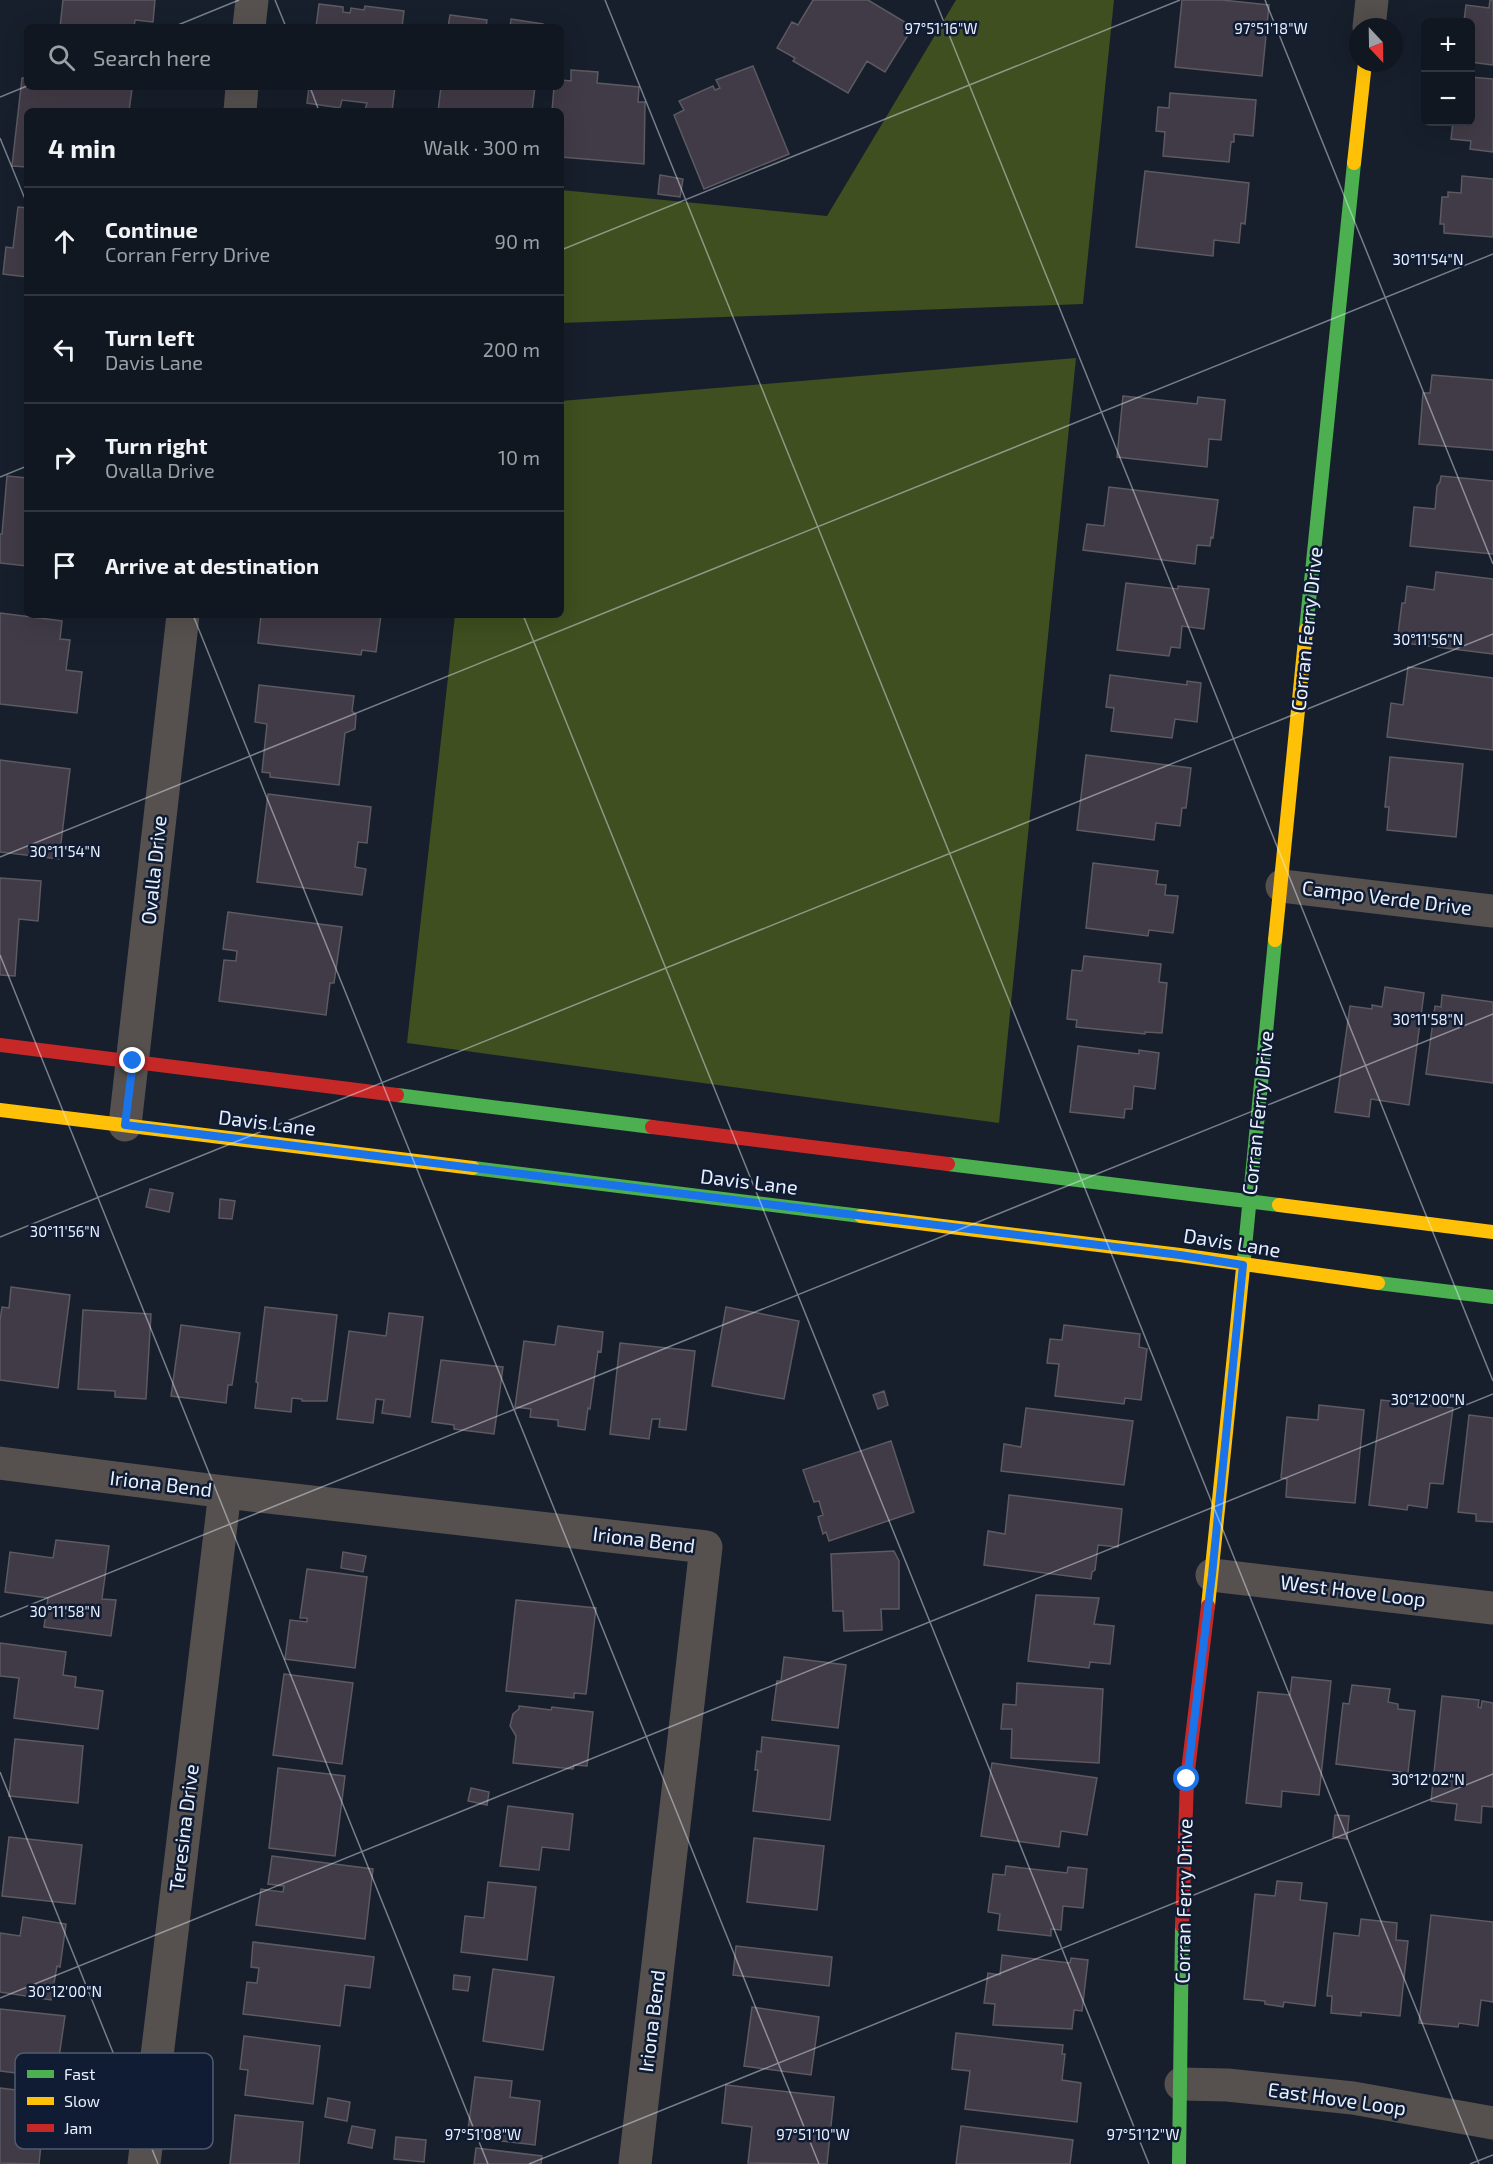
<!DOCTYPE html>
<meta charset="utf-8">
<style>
:root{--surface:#111721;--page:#1e242e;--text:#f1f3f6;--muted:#9c9fa5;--line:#30363f}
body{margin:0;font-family:"Exo 2",sans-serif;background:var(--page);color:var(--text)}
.controls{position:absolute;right:18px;top:18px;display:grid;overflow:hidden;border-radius:9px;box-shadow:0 6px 24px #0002}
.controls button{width:54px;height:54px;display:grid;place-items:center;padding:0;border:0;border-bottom:2px solid var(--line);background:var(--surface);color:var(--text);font:30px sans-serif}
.compass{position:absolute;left:1349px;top:18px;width:54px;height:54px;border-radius:50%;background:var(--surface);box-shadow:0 6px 24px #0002;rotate:158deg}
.stop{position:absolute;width:18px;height:18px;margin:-14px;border:4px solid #1a73e8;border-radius:50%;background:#fff}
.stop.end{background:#1a73e8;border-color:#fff;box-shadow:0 2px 6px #0008}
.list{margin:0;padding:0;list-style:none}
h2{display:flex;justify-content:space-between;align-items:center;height:78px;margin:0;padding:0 24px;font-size:26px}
h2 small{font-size:20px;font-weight:400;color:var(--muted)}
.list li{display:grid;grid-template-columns:39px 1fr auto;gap:18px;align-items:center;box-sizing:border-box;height:108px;padding:0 24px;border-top:2px solid var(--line)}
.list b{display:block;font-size:22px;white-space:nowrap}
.list p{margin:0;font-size:20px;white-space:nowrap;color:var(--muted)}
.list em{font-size:20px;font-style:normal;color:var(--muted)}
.icon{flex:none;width:33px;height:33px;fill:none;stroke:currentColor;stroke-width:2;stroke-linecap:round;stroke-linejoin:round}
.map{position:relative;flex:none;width:1493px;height:2164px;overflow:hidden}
.search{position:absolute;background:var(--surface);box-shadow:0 6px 24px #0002;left:24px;top:24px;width:540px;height:66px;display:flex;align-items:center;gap:15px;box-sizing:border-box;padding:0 21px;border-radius:9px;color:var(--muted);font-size:22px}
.panel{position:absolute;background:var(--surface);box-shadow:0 6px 24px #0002;left:24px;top:108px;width:540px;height:510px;border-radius:9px}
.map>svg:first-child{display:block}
.forest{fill:#3f4f1f}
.building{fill:#403b46;stroke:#5c5961;stroke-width:1.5}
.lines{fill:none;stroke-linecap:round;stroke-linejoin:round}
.street{stroke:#56514f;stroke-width:33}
.fast{stroke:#4caf50;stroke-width:14}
.slow{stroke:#ffc107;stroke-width:14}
.jam{stroke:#c62828;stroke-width:14}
.route{stroke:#1a73e8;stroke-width:8}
.ticks{fill:none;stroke:#e9f1fe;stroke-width:1.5;stroke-opacity:0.45}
.labels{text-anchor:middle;stroke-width:5;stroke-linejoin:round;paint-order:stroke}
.street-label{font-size:20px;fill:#e9f1fe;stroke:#0f1c34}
.key{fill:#0f1c34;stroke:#505c71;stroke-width:1.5}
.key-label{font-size:16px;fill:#e9f1fe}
.ticks-label{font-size:15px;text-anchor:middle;fill:#e9f1fe;stroke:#0f1c34;stroke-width:5;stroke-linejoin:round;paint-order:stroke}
</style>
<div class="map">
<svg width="1493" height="2164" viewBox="0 0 1493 2164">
<rect width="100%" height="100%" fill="#171f2c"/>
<path class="forest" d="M956,0H1114L1083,304L561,323V190L827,216Z
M1076,358L999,1123L407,1043L455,615H561V401Z"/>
<path class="building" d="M63,0H155L153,22L135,20L134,27H60Z
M813,0H868L913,27L885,72L867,61L848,93L793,61L795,58L777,48L792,22L798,25Z
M1182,0H1222L1269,5L1262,76L1175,67Z
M1490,0H1493V65L1470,62V22H1458L1459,20L1464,21L1466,5L1489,8Z
M319,4L343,7V12L350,13L351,8L364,10L365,6L404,11L402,27H316Z
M450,15L487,20L486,27H448Z
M511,19L543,24V27H510Z
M753,66L789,154L704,189L674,115L684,110L679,101L713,86L715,90L720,88L716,80Z
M571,70L598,72L597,83L639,87L638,102H645L644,164L561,157V111H552L554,87H561V80L571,81Z
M1470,77L1493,79V152L1470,149L1471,141L1451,139L1453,122H1470Z
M22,78H27V87H112L132,89L129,111H27V167L12,166Z
M309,87H395L392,111L365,110L367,103L342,100L340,108L307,103Z
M441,87H535L532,111H438Z
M1170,93L1256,100L1253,136L1234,134V142H1231L1229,162L1163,156L1165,132L1156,131L1158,107L1169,108Z
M1145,171L1249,183L1245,224L1241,223L1239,243L1214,240L1213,256L1136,247Z
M660,175L683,179L680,197L658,194Z
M1462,176L1493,179V237L1444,233V224H1440L1442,197H1448V192L1461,193Z
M18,207L27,208V277L3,274L6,247L13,248Z
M1432,375L1493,380V450L1419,444L1423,393H1430Z
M1123,396L1197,404L1198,397L1225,400L1221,440L1209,439L1207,467L1117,457Z
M7,476L27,478V566L0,563V534H2Z
M1441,476L1493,481V554L1410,546L1414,507L1435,509L1437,486L1440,482Z
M1109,487L1218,500L1213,538L1211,537L1210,546L1197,545L1195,564L1083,550L1087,524L1104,526Z
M1436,572L1493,579V654L1397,642L1402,603H1405L1407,586L1434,590Z
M1126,583L1178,589V586L1209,589L1204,629L1182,626L1180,648L1171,647L1169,656L1117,650Z
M0,613L62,621L60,639L70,640L66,670L82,672L77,713L0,704Z
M261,615H381L376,652L362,650L361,655L258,643Z
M1408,667L1493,678V750L1387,737L1391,703L1403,705Z
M1110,675L1187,685V681L1201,683L1197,722L1175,719L1172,738L1111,731L1114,708L1106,707Z
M259,685L354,696L352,711L356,715L355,729L345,733L339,785L270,777V773L262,772L267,724L255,722Z
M1086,755L1191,768L1186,808H1182L1180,826L1156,823L1154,840L1077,830Z
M1390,757L1463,764L1456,837L1387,830L1389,807H1385Z
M0,760L70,769L59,859L0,852Z
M268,794L371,807L367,843L358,842L355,867L366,869L362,895L257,882Z
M1093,863L1158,871L1156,884L1166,885L1165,895L1178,896L1173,933L1149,930L1148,936L1086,928Z
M0,878L41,881L38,921L19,919L15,976L0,975Z
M228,912L342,927L334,983H330L326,1015L219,1001L224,960L236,961L237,951L223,949Z
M1084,956L1161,964L1159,982L1167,983L1162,1033L1145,1032V1034L1076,1027L1077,1020L1067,1019L1072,970L1082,971Z
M1385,987L1424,993L1409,1105L1371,1099L1369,1117L1335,1112L1350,1006L1372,1009V1005L1382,1007Z
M1442,995L1493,1002V1083L1426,1074L1435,1006L1441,1007Z
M1078,1046L1139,1054V1050L1159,1053L1155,1089L1134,1086L1132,1109H1125L1124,1118L1070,1112Z
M150,1189L173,1193L169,1212L146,1207Z
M220,1199L235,1201L232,1219L219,1218Z
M11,1287L70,1295L58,1388L0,1380V1321L2,1307L9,1308Z
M265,1307L337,1315L327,1401H302V1399L292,1398L291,1412L255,1408L258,1383L256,1382Z
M726,1307L799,1321L784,1399L712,1386Z
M83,1310L151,1314L146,1399L115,1397V1391L78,1389Z
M389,1313L423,1317L410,1417L382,1413L384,1400L376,1399L373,1423L337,1419L349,1331L386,1336Z
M181,1325L240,1333L232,1385H228L226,1403L171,1396Z
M1064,1325L1140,1334L1139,1347L1147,1349L1141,1400L1125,1398L1124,1404L1055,1396L1059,1364L1047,1363L1050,1339L1062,1340Z
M558,1326L603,1332L601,1352L598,1351L590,1409L588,1408L585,1430L558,1426V1420L530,1417L531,1409L515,1407L524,1341L555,1345Z
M620,1343L695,1351L686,1430L659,1427L660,1419H652L649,1439L610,1434Z
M441,1360L503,1367L494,1434L454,1429V1425L432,1422Z
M884,1391L888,1405L878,1409L873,1395Z
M1381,1400L1453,1408L1443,1484L1430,1483L1427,1508L1408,1505L1407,1510L1369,1505Z
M1319,1405L1364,1410L1355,1503L1286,1497L1287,1479L1281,1478L1287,1417L1318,1420Z
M1026,1408L1133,1421L1124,1485L1001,1471L1004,1444L1021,1447Z
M1469,1415L1493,1418V1522L1476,1521V1514L1458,1512Z
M891,1441L914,1512L829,1541L826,1532L823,1534L818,1517L823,1515L819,1501L814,1502L803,1470Z
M1009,1495L1122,1509L1118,1547L1098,1545L1095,1570L1092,1572L1091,1579L984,1565L988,1531L1005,1534Z
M56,1540L109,1546L102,1599L116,1600L111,1636L44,1627L48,1598L5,1592L10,1552L53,1558Z
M894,1551L899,1561V1609H881L882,1630L844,1631L843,1611H833L831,1554Z
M343,1552L366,1556L363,1572L341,1568Z
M307,1569L367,1577L355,1668L285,1659L290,1620L307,1622V1618H300Z
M1036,1595L1099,1598L1094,1624L1114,1626L1110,1664L1090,1662L1089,1668L1028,1661Z
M516,1600L596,1608L586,1694L574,1693V1698L506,1691Z
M0,1643L66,1652L63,1675L76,1677L75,1687L103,1691L98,1729L14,1718L19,1678L0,1676Z
M784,1657L846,1665L838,1728L772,1720L777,1681H781Z
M284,1674L353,1683L342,1764L273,1755Z
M1292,1677L1331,1681L1319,1795L1282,1791L1281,1807L1246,1803L1258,1692L1290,1695Z
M1017,1683L1103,1689L1099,1763L1011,1758L1012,1729H1001L1003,1704L1016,1705Z
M1352,1685L1390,1689L1388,1702L1398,1704V1709L1415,1711L1408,1773L1336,1764L1343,1703L1349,1704Z
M1442,1696L1479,1700L1478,1707L1481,1708L1482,1701L1493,1703V1807L1482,1806L1481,1823L1455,1820L1457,1804L1431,1801Z
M519,1706L551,1710L552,1707L593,1712L587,1766L574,1765L573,1769L513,1763L516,1736L510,1726L513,1714L519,1709Z
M762,1737L839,1746L830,1820L753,1811L758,1770H755L757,1751L761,1752Z
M15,1739L83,1746L78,1803L9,1796Z
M992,1763L1097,1778L1087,1835L1061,1831L1059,1847L981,1836Z
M278,1768L345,1776L335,1856L269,1848Z
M471,1788L489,1792L487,1805L468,1801Z
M508,1806L573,1814L569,1850L542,1847L539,1870L500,1866Z
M1335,1815L1349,1816L1347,1839L1333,1837Z
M9,1837L82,1845L75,1904L2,1896Z
M754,1838L824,1846L817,1910L747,1902Z
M272,1856L373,1869L365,1939L256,1925L261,1889L283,1892L284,1886L268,1884Z
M1006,1866L1067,1873L1068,1867L1087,1869L1083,1908L1063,1906L1061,1930L1051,1929V1936L998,1930L1000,1914L988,1912L993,1874L1005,1875Z
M1277,1881L1302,1883L1300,1900L1327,1903L1315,2006L1284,2002L1283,2007L1265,2004V2001L1244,1999L1255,1894L1275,1896Z
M488,1882L536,1887L527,1960L461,1952L465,1916L484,1918Z
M1431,1915L1493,1922V2002L1481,2000L1478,2026L1459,2023L1458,2027L1419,2023Z
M23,1917L66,1924L60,1967L57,1966L51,2000L0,1992V1933L20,1936Z
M1361,1919L1397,1923L1396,1940L1408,1941L1400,2016L1361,2012V2016L1331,2013L1332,1996H1327L1334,1933L1359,1936Z
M253,1942L374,1957L370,1988L345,1985L340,2026L243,2014L247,1982L257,1983L259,1968L251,1967Z
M736,1946L832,1957L829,1986L733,1975Z
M1002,1955L1070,1963L1071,1958L1088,1960L1082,2011L1074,2010L1072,2029L993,2025L995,2004L984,2003L988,1973L1000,1975Z
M493,1969L554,1977L543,2050L483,2041Z
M454,1975L470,1977L468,1991L453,1989Z
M752,2007L819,2017L811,2075L744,2066Z
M0,2009L65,2016L56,2078L0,2071Z
M956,2033L1063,2045L1062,2054H1065L1062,2080L1081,2083L1077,2122L965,2109L970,2071L952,2069Z
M244,2036L320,2046L313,2104L245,2095L248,2070L240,2069Z
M475,2077L512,2081L510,2097L540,2101L535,2145L467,2137Z
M726,2085L834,2097L827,2164L748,2163L752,2127L722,2123Z
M0,2088L56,2095L51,2134H42L39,2164L0,2163Z
M328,2098L350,2102L347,2121L325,2117Z
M235,2115L303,2122L299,2164H230Z
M352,2126L375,2130L372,2148L348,2143Z
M961,2126L1073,2140L1070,2164H956Z
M396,2137L426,2140L424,2162L394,2159Z
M476,2148L542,2156L541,2164H474Z"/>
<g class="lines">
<path class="street" d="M249,27L252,0
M1369,27L1372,0
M240,111L242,87
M1282,886L1493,911
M125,1125L183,615
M0,1463L225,1492L706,1547L635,2164
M1212,1575L1493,1608
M1181,2084L1227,2085L1353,2098L1493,2123
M144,2164L225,1492"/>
<path class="fast" d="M1306,630L1354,163
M397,1095L652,1127
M948,1164L1279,1205
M473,1168L861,1216
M1243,1268L1275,940
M1378,1283L1493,1297
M1179,2164L1182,1926"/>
<path class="slow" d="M1354,163L1365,63
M1275,940L1306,630
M0,1110L473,1168
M1279,1205L1493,1232
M861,1216L1180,1255L1378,1283
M1208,1606L1243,1268"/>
<path class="jam" d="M0,1045L397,1095
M652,1127L948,1164
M1182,1926L1187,1779L1208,1606"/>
</g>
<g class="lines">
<path class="route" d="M133,1061L125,1125L1180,1255L1243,1265L1212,1575L1187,1779"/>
</g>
<path class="ticks" d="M275,0L286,27M605,0L1479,2164M935,0L1493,1381M1265,0L1493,564M173,27L239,0M310,87L319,111M0,97L27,86M0,138L27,204M561,250L1180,0M0,477L27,466M193,615L819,2164M523,615L1149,2164M0,857L1493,254M0,955L488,2164M0,1237L1493,634M0,1617L1493,1014M0,1772L158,2164M0,1998L1493,1394M529,2164L1493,1774M1470,2164L1493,2155"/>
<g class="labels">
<g class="street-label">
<text transform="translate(1307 629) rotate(-84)" y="7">Corran Ferry Drive</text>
<text transform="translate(154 870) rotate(-84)" y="7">Ovalla Drive</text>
<text transform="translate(1387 898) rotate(7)" y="7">Campo Verde Drive</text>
<text transform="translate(1258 1113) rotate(-84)" y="7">Corran Ferry Drive</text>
<text transform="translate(267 1123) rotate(7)" y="7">Davis Lane</text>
<text transform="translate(749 1182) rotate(7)" y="7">Davis Lane</text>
<text transform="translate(1232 1243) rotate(9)" y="7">Davis Lane</text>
<text transform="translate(161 1484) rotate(7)" y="7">Iriona Bend</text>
<text transform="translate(644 1540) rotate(7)" y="7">Iriona Bend</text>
<text transform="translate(1353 1591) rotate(7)" y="7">West Hove Loop</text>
<text transform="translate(184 1828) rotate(-83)" y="7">Teresina Drive</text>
<text transform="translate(1184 1901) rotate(-89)" y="7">Corran Ferry Drive</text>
<text transform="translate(652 2021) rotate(-83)" y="7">Iriona Bend</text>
<text transform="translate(1337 2099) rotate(8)" y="7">East Hove Loop</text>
</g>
</g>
<rect x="15" y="2053" width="198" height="96" rx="9" class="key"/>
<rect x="27" y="2070" width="27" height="8" fill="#4caf50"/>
<rect x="27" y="2097" width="27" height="8" fill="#ffc107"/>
<rect x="27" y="2124" width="27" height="8" fill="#c62828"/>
<g class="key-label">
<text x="64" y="2080">Fast</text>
<text x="64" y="2107">Slow</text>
<text x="64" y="2134">Jam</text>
</g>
<g class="ticks-label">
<text x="941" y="34">97°51'16"W</text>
<text x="1271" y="34">97°51'18"W</text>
<text x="1428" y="265">30°11'54"N</text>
<text x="1428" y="645">30°11'56"N</text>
<text x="65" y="857">30°11'54"N</text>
<text x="1428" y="1025">30°11'58"N</text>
<text x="65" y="1237">30°11'56"N</text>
<text x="1428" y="1405">30°12'00"N</text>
<text x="65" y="1617">30°11'58"N</text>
<text x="1428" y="1785">30°12'02"N</text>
<text x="65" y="1997">30°12'00"N</text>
<text x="483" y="2140">97°51'08"W</text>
<text x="813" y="2140">97°51'10"W</text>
<text x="1143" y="2140">97°51'12"W</text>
</g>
</svg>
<div class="controls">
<button>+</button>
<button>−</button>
</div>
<svg class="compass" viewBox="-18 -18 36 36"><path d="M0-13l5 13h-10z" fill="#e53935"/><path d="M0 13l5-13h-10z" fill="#9c9fa5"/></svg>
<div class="stop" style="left:1187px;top:1779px"></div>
<div class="stop end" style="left:133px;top:1061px"></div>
<div class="search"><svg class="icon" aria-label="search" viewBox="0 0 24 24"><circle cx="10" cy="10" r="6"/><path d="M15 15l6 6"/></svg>Search here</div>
<section class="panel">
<h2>4 min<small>Walk · 300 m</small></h2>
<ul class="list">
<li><svg class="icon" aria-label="ahead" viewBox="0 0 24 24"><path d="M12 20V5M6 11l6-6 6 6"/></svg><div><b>Continue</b><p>Corran Ferry Drive</p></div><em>90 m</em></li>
<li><svg class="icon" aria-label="left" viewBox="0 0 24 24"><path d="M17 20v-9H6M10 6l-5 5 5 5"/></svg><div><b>Turn left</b><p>Davis Lane</p></div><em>200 m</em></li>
<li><svg class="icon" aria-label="right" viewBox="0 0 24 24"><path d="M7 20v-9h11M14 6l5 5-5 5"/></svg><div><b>Turn right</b><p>Ovalla Drive</p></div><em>10 m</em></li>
<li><svg class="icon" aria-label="arrive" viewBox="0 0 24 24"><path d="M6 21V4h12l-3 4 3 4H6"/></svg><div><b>Arrive at destination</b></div></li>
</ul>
</section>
</div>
